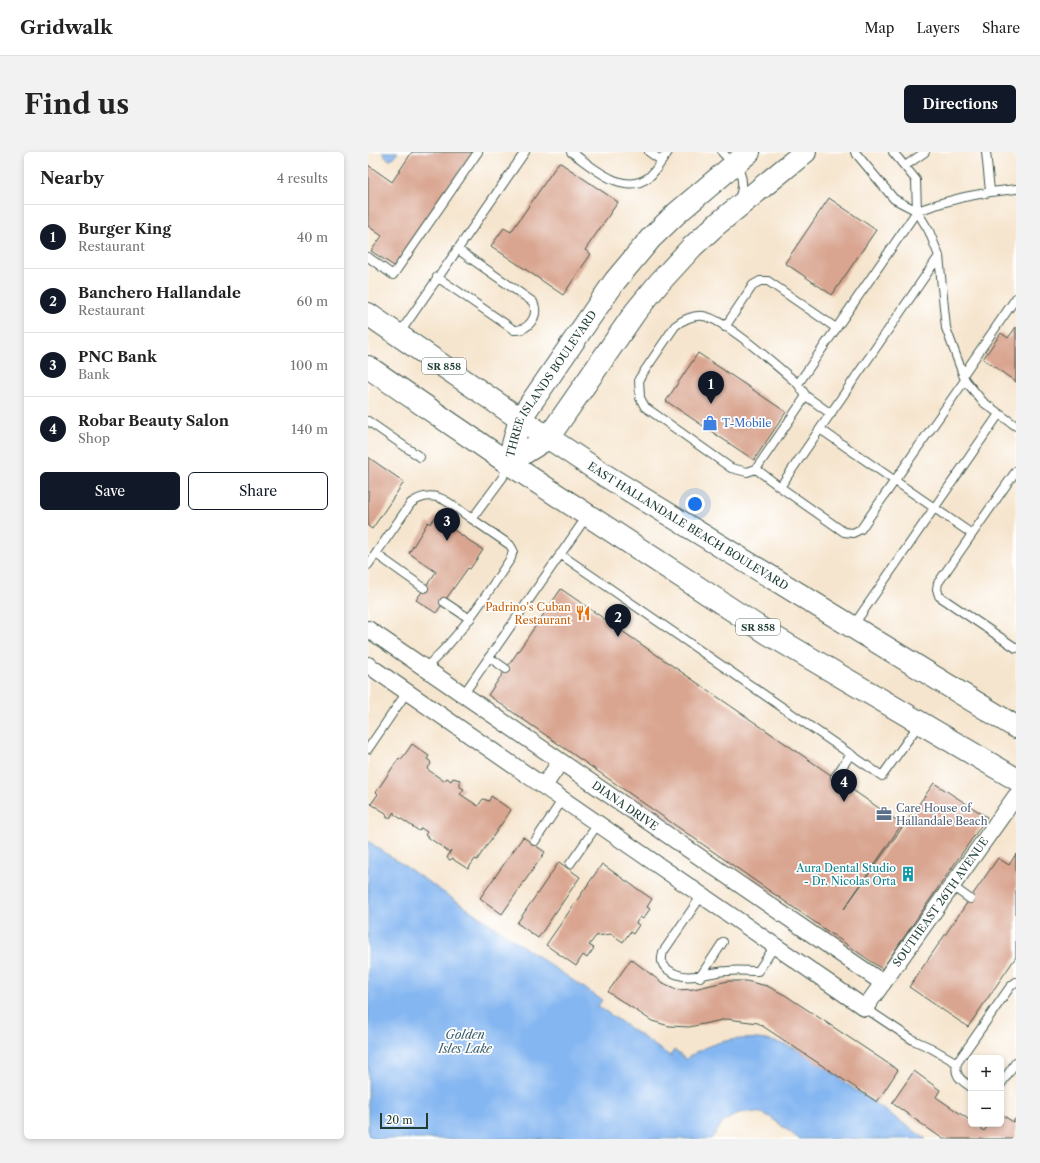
<!DOCTYPE html>
<meta charset="utf-8">
<style>
:root{--surface:#fff;--page:#f2f2f2;--text:#222;--muted:#767676;--line:#e0e0e0;--accent:#111827}
body{margin:0;font-family:"Libre Caslon Text",serif;background:var(--page);color:var(--text)}
.controls{position:absolute;right:12px;bottom:12px;display:grid;overflow:hidden;border-radius:6px;box-shadow:0 2px 6px #0003}
.controls button{width:36px;height:36px;display:grid;place-items:center;padding:0;border:0;border-bottom:1px solid var(--line);background:var(--surface);color:var(--text);font:20px sans-serif}
.scale{position:absolute;left:12px;bottom:10px;width:48px;box-sizing:border-box;padding-left:4px;border:2px solid #1f3d34;border-top:0;font-size:11px;line-height:14px;white-space:nowrap;color:#1f3d34;-webkit-text-stroke:3px #fff;paint-order:stroke}
.you{position:absolute;left:327px;top:352px;width:14px;height:14px;margin:-10px;border:3px solid #fff;border-radius:50%;background:#1a73e8;box-shadow:0 0 0 6px #1a73e833}
.badge{display:grid;place-items:center;width:26px;height:26px;border-radius:50%;background:var(--accent);color:#fff;font-size:13px;font-weight:700}
.pin{position:absolute;translate:-50% -33px;filter:drop-shadow(0 1px 2px #0008)}
.pin::after{content:'';position:absolute;top:21px;width:14px;height:12px;background:inherit;clip-path:polygon(0 0,100% 0,50% 100%)}
.list{margin:0;padding:0;list-style:none}
h2{display:flex;justify-content:space-between;align-items:center;height:52px;margin:0;padding:0 16px;font-size:17px}
h2 small{font-size:13px;font-weight:400;color:var(--muted)}
.list li{display:grid;grid-template-columns:26px 1fr auto;gap:12px;align-items:center;box-sizing:border-box;height:64px;padding:0 16px;border-top:1px solid var(--line)}
.list b{display:block;font-size:15px;white-space:nowrap}
.list p{margin:0;font-size:13px;white-space:nowrap;color:var(--muted)}
.list em{font-size:13px;font-style:normal;color:var(--muted)}
.actions{display:flex;gap:8px;padding:12px 16px}
.actions a{flex:1;padding:9px 0;border:1px solid var(--accent);border-radius:6px;text-align:center;font-size:14px;color:var(--accent)}
.actions .main{background:var(--accent);color:#fff}
.map{position:relative;flex:none;width:648px;height:987px;overflow:hidden;border-radius:6px}
header{display:flex;align-items:center;gap:24px;box-sizing:border-box;height:56px;padding:0 20px;background:var(--surface);border-bottom:1px solid var(--line)}
header strong{font-size:19px}
nav{display:flex;gap:22px;margin-inline-start:auto;font-size:14px}
.intro{display:flex;align-items:center;justify-content:space-between;box-sizing:border-box;height:96px;padding:0 24px}
h1{margin:0;font-size:28px}
.button{padding:10px 18px;border-radius:6px;background:var(--accent);color:#fff;font-size:14px;font-weight:700}
main{display:flex;gap:24px;padding:0 24px}
aside{flex:1;background:var(--surface);border-radius:6px;box-shadow:0 2px 6px #0003}
.map>svg:first-child{display:block}
.water{fill:#84b6f1;stroke:#527a92}
.building{fill:#d9a590}
.lines{fill:none;stroke-linecap:round;stroke-linejoin:round}
.lane-casing{stroke:#3f564b;stroke-width:10}
.street-casing{stroke:#3f564b;stroke-width:18}
.secondary-casing{stroke:#3f564b;stroke-width:24}
.primary-casing{stroke:#3f564b;stroke-width:24}
.lane{stroke:#fff;stroke-width:8}
.street{stroke:#fff;stroke-width:16}
.secondary{stroke:#fff;stroke-width:22}
.primary{stroke:#fff;stroke-width:22}
.labels{text-anchor:middle;stroke-width:3.5;stroke-linejoin:round;paint-order:stroke}
.shield{fill:#fff;stroke:#627771;stroke-width:1}
.shield-label{font-size:10px;font-weight:bold;fill:#1f3d34}
.street-label{font-size:11px;fill:#1f3d34;stroke:#fff}
.shop-label{font-size:11px;fill:#366cbe;stroke:#fff;text-anchor:start}
.food-label{font-size:11px;fill:#c56008;stroke:#fff;text-anchor:end}
.service-label{font-size:11px;fill:#4e5e75;stroke:#fff;text-anchor:start}
.culture-label{font-size:11px;fill:#0d838f;stroke:#fff;text-anchor:end}
.water-label{font-size:12px;font-style:italic;fill:#3d616d;stroke:#fff}
</style>
<header>
<strong>Gridwalk</strong>
<nav><a>Map</a><a>Layers</a><a>Share</a></nav>
</header>
<div class="intro"><h1>Find us</h1><a class="button">Directions</a></div>
<main>
<aside>
<h2>Nearby<small>4 results</small></h2>
<ul class="list">
<li><span class="badge">1</span><div><b>Burger King</b><p>Restaurant</p></div><em>40 m</em></li>
<li><span class="badge">2</span><div><b>Banchero Hallandale</b><p>Restaurant</p></div><em>60 m</em></li>
<li><span class="badge">3</span><div><b>PNC Bank</b><p>Bank</p></div><em>100 m</em></li>
<li><span class="badge">4</span><div><b>Robar Beauty Salon</b><p>Shop</p></div><em>140 m</em></li>
</ul>
<div class="actions"><a class="main">Save</a><a>Share</a></div>
</aside>
<div class="map">
<svg width="648" height="987" viewBox="0 0 648 987">
<rect width="100%" height="100%" fill="#fff"/>
<filter id="ink" filterUnits="userSpaceOnUse"><feTurbulence type="fractalNoise" baseFrequency=".025" numOctaves="2"/><feDisplacementMap in="SourceGraphic" scale="8" xChannelSelector="R" yChannelSelector="G"/><feConvolveMatrix kernelMatrix="1 2 1 2 8 2 1 2 1" color-interpolation-filters="sRGB"/></filter>
<filter id="wash" filterUnits="userSpaceOnUse"><feTurbulence type="fractalNoise" baseFrequency=".012" numOctaves="4" result="noise"/><feDisplacementMap in="SourceGraphic" scale="16" xChannelSelector="R" yChannelSelector="G"/><feGaussianBlur stdDeviation="0.9" result="paint"/><feColorMatrix in="noise" values="0 0 0 0 0 0 0 0 0 0 0 0 0 0 0 0 0 1.4 0 .05"/><feComposite in="paint" operator="in"/></filter>
<g filter="url(#wash)">
<rect width="100%" height="100%" fill="#f6e5ce"/>
<path class="water" d="M14,0H30L26,5L21,8Z
M0,689L234,848L230,854L302,904L306,898L318,907C349,883 393,881 428,897C448,907 467,923 486,937C510,954 534,970 558,987H431L402,965L393,961L382,960L371,961L355,970L343,987H0Z"/>
<g id="blocks">
<path class="building" d="M44,0H105L26,114L3,99L14,84L0,74V13L24,30Z
M191,10L250,50L217,98L223,102L195,143L123,94L136,76L143,80Z
M461,46L508,78L464,143L417,111Z
M648,175V230L615,207L633,181L640,186Z
M330,201L418,260L386,308L298,249Z
M0,305L36,330L4,377L0,374Z
M67,365L115,398L102,417L100,416L68,461L48,448L68,420L41,401L60,370L62,372Z
M193,437L534,672L476,757L566,631L619,665L514,817L120,543Z
M44,592L61,604L59,607L62,609L63,612L59,617L76,629L79,626L83,629L85,626L92,628V635L96,637L92,642L110,654L115,647L121,649L123,644L143,658L109,708L107,707L100,717L86,708L85,706L82,708L79,706L83,698L81,700L57,683L59,680L53,676L51,679L26,662V660L22,666H19L18,661L3,652L10,642L8,640L31,606L33,608Z
M155,685L177,700L134,762L112,746Z
M648,702V805L600,875L541,835L630,706L641,713Z
M191,710L212,725L170,786L149,771Z
M234,712L284,747L279,755L282,757L275,767L272,765L268,771L271,773L265,782L262,780L255,790L243,782L228,784L221,793L226,796L219,806L215,803L208,814L178,793Z
M263,807L293,830L310,838L326,837L360,829H378L399,834L417,843L530,918L509,950L390,871L359,867L321,875L301,874L284,869L240,840Z
M546,919L572,938L568,945L603,969V972H607L616,979L621,972H633V962L645,970L648,966V987H575L524,951Z"/>
</g>
</g>
<g filter="url(#ink)">
<use href="#blocks" fill-opacity="0" stroke="#3f564b" stroke-width="1"/>
<g class="lines">
<defs>
<path id="lane" d="M203,0C224,14 255,45 281,25C289,18 294,8 300,0
M281,0L294,9
M354,0C369,16 380,23 371,47
M487,0L526,47L549,59
M525,0L548,28L549,59L561,79L571,104L578,176L597,228L615,250L648,274
M618,0L622,39
M537,14L557,0
M571,104L412,335L476,380L485,381L493,377L597,228
M0,105L25,123L110,0
M69,125L146,178C160,179 172,164 165,150L89,97
M357,175L385,133L392,129H400L468,176
M31,182L157,0
M595,223L648,146
M438,244L430,232L549,59C582,47 613,40 648,37
M0,269L52,305
M452,277L604,382
M388,317L438,244L463,262
M648,319L570,431L569,437L571,444L648,496
M412,335L388,317L379,320L363,316L277,255L272,246L271,227L307,174C314,168 325,163 335,164C356,166 412,217 430,232
M8,402L56,436
M192,402L514,624L552,571
M0,413L43,351C68,334 83,353 104,367L135,325L140,311
M76,450L102,467
M485,474L631,262
M121,505L138,517
M57,516C92,485 117,445 143,406L145,398L142,393L104,367
M95,543L219,364
M0,597L39,540
M467,625L483,602
M167,689L195,647
M202,712L230,672
M584,734L602,747
M334,743L295,800C293,807 293,812 299,817C319,832 337,820 359,819C369,818 379,819 390,819L407,794
M332,825L355,790
M497,856L545,888L563,896L589,911
M633,932L648,910
M603,935C593,928 586,924 589,911L642,835L648,830"/>
<g id="street">
<path id="s1" d="M0,477L515,831"/>
<path id="s2" d="M0,513L497,856L648,644"/>
<path d="M176,634L192,610"/>
</g>
<g id="secondary">
<path d="M140,311L180,286L268,159L291,131L324,95L348,73L437,0"/>
<path id="s3" d="M140,311L152,267L247,129L283,86L309,61L381,0"/>
</g>
<g id="primary">
<path id="s4" d="M0,162L152,267L238,324L648,575"/>
<path d="M0,215L140,311L401,482L648,627"/>
</g>
</defs>
<use href="#lane" class="lane-casing"/>
<use href="#street" class="street-casing"/>
<use href="#secondary" class="secondary-casing"/>
<use href="#primary" class="primary-casing"/>
<use href="#lane" class="lane"/>
<use href="#street" class="street"/>
<use href="#secondary" class="secondary"/>
<use href="#primary" class="primary"/>
</g>
</g>
<defs>
<symbol id="shop-bare" viewBox="-9 -9 18 18"><path d="M-5-2.5h2.3a2.7 3.5 0 0 1 5.4 0H5L5.5 6h-11ZM-1.5-2.5h3a1.5 2.3 0 0 0-3 0Z" fill="#3f7fe0" stroke="#fff" stroke-width="2.5" paint-order="stroke"/></symbol>
<symbol id="restaurant-bare" viewBox="-9 -9 18 18"><path d="M-5-6h1v4h1v-4h1v4h1v-4h1v5L-1.5 .5V6h-2V.5L-5-1ZM5-6V6H3V1.5H1.5Q1.5-4 5-6Z" fill="#e8710a" stroke="#fff" stroke-width="2.5" paint-order="stroke"/></symbol>
<symbol id="office-bare" viewBox="-9 -9 18 18"><path d="M-6-3h4V-5.5h4V-3h4V5H-6ZM-1-4.5V-3h2v-1.5ZM-6 0V1H6V0Z" fill="#5c6f8a" stroke="#fff" stroke-width="2.5" paint-order="stroke"/></symbol>
<symbol id="building-bare" viewBox="-9 -9 18 18"><path d="M-4-6H4V6H1V3H-1V6H-4ZM-2.5-4.3h1.7v1.8h-1.7ZM.8-4.3h1.7v1.8H.8ZM-2.5-1h1.7V.8h-1.7ZM.8-1h1.7V.8H.8Z" fill="#0f9aa8" stroke="#fff" stroke-width="2.5" paint-order="stroke"/></symbol>
</defs>
<g fill-rule="evenodd">
<use href="#shop-bare" x="331" y="260" width="22" height="22"/>
<use href="#restaurant-bare" x="204" y="450" width="22" height="22"/>
<use href="#office-bare" x="505" y="651" width="22" height="22"/>
<use href="#building-bare" x="529" y="711" width="22" height="22"/>
</g>
<g class="labels">
<g class="shield">
<rect x="54" y="206" width="44" height="16" rx="3"/>
<rect x="368" y="467" width="44" height="16" rx="3"/>
</g>
<g class="shield-label">
<text x="76" y="218">SR 858</text>
<text x="390" y="479">SR 858</text>
</g>
<g class="street-label">
<text dy="4" stroke="none"><textPath href="#s3" startOffset="91">THREE ISLANDS BOULEVARD</textPath></text>
<text dy="4" stroke="none"><textPath href="#s4" startOffset="384">EAST HALLANDALE BEACH BOULEVARD</textPath></text>
<text dy="4" stroke="none"><textPath href="#s1" startOffset="312">DIANA DRIVE</textPath></text>
<text dy="4" stroke="none"><textPath href="#s2" startOffset="734">SOUTHEAST 26TH AVENUE</textPath></text>
</g>
<g class="shop-label">
<text x="354" y="275">T-Mobile</text>
</g>
<g class="food-label">
<text x="203" y="459">Padrino’s Cuban<tspan x="203" dy="13">Restaurant</tspan></text>
</g>
<g class="service-label">
<text x="528" y="660">Care House of<tspan x="528" dy="13">Hallandale Beach</tspan></text>
</g>
<g class="culture-label">
<text x="528" y="720">Aura Dental Studio<tspan x="528" dy="13">- Dr. Nicolas Orta</tspan></text>
</g>
<g class="water-label">
<text x="97" y="887">Golden<tspan x="97" dy="14">Isles Lake</tspan></text>
</g>
</g>
</svg>
<div class="controls">
<button>+</button>
<button>−</button>
</div>
<div class="scale">20 m</div>
<div class="you"></div>
<div class="pin badge" style="left:343px;top:252px">1</div>
<div class="pin badge" style="left:250px;top:485px">2</div>
<div class="pin badge" style="left:79px;top:389px">3</div>
<div class="pin badge" style="left:476px;top:650px">4</div>
</div>
</main>
